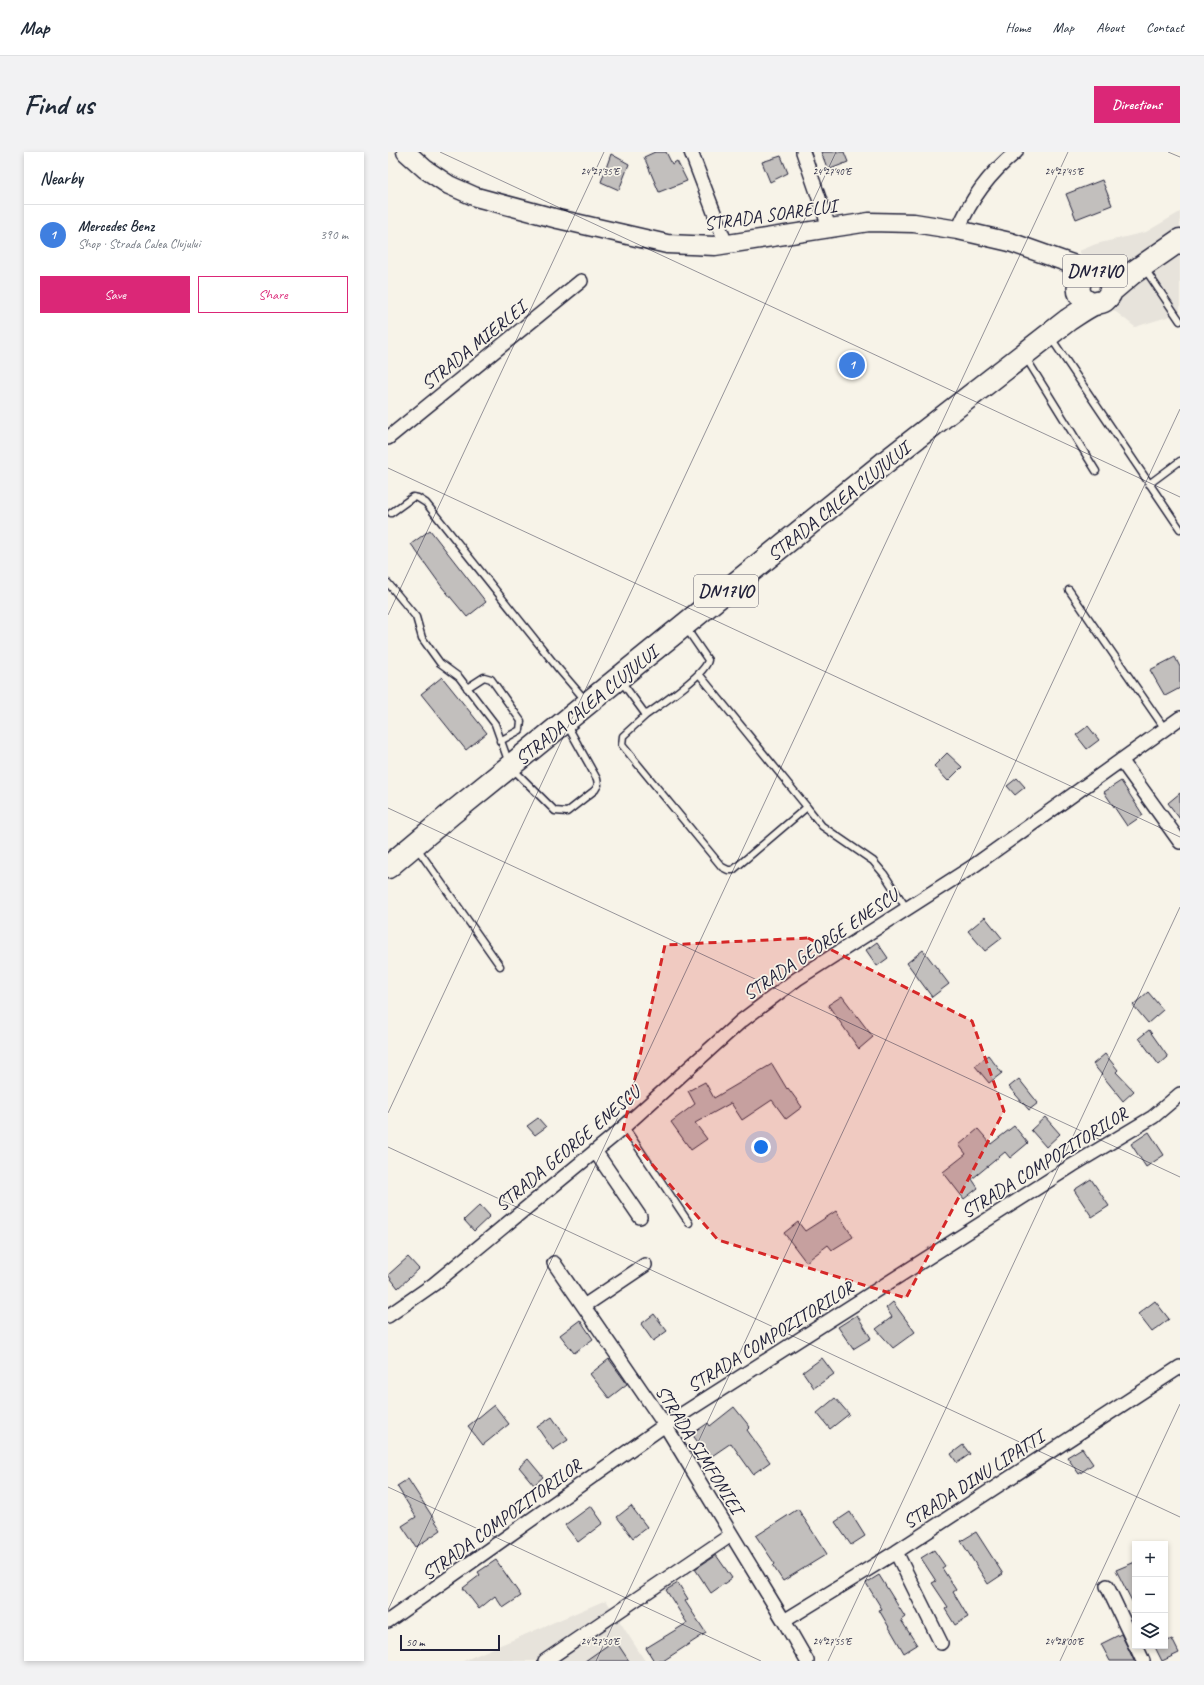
<!DOCTYPE html>
<meta charset="utf-8">
<style>
:root{--surface:#fff;--page:#f2f2f3;--text:#1f2937;--muted:#747a83;--line:#e0e1e3;--accent:#db2777}
body{margin:0;font-family:Caveat,sans-serif;background:var(--page);color:var(--text)}
.controls{position:absolute;right:12px;bottom:12px;display:grid;overflow:hidden;border-radius:0px;box-shadow:0 2px 6px #0003}
.controls button{width:36px;height:36px;display:grid;place-items:center;padding:0;border:0;border-bottom:1px solid var(--line);background:var(--surface);color:var(--text);font:20px sans-serif}
.scale{position:absolute;left:12px;bottom:10px;width:100px;box-sizing:border-box;padding-left:4px;border:2px solid #22223b;border-top:0;font-size:11px;line-height:14px;white-space:nowrap;color:#22223b;-webkit-text-stroke:3px #f7f3e8;paint-order:stroke}
.you{position:absolute;left:373px;top:995px;width:14px;height:14px;margin:-10px;border:3px solid #fff;border-radius:50%;background:#1a73e8;box-shadow:0 0 0 6px #1a73e833}
.badge{display:grid;place-items:center;width:26px;height:26px;border-radius:50%;background:var(--accent);color:#fff;font-size:13px;font-weight:700}
.pin{position:absolute;translate:-50% -50%;border:2px solid #fff;box-shadow:0 1px 4px #0006}
.list{margin:0;padding:0;list-style:none}
h2{display:flex;justify-content:space-between;align-items:center;height:52px;margin:0;padding:0 16px;font-size:17px}
h2 small{font-size:13px;font-weight:400;color:var(--muted)}
.list li{display:grid;grid-template-columns:26px 1fr auto;gap:12px;align-items:center;box-sizing:border-box;height:60px;padding:0 16px;border-top:1px solid var(--line)}
.list b{display:block;font-size:15px;white-space:nowrap}
.list p{margin:0;font-size:13px;white-space:nowrap;color:var(--muted)}
.list em{font-size:13px;font-style:normal;color:var(--muted)}
.actions{display:flex;gap:8px;padding:12px 16px}
.actions a{flex:1;padding:9px 0;border:1px solid var(--accent);border-radius:0px;text-align:center;font-size:14px;color:var(--accent)}
.actions .main{background:var(--accent);color:#fff}
.icon{flex:none;width:22px;height:22px;fill:none;stroke:currentColor;stroke-width:2;stroke-linecap:round;stroke-linejoin:round}
.map{position:relative;flex:none;width:792px;height:1509px;overflow:hidden;border-radius:0px}
header{display:flex;align-items:center;gap:24px;box-sizing:border-box;height:56px;padding:0 20px;background:var(--surface);border-bottom:1px solid var(--line)}
header strong{font-size:19px}
nav{display:flex;gap:22px;margin-inline-start:auto;font-size:14px}
.intro{display:flex;align-items:center;justify-content:space-between;box-sizing:border-box;height:96px;padding:0 24px}
h1{margin:0;font-size:28px}
.button{padding:10px 18px;border-radius:0px;background:var(--accent);color:#fff;font-size:14px;font-weight:700}
main{display:flex;gap:24px;padding:0 24px}
aside{flex:1;background:var(--surface);border-radius:0px;box-shadow:0 2px 6px #0003}
.map>svg:first-child{display:block}
.built{fill:#e7e3db}
.building{fill:#c2bfbd;stroke:#22223b}
.lines{fill:none;stroke-linecap:round;stroke-linejoin:round}
.lane-casing{stroke:#22223b;stroke-width:9}
.street-casing{stroke:#22223b;stroke-width:16}
.secondary-casing{stroke:#22223b;stroke-width:21}
.highway-casing{stroke:#22223b;stroke-width:25}
.lane{stroke:#f7f3e8;stroke-width:6}
.street{stroke:#f7f3e8;stroke-width:13}
.secondary{stroke:#f7f3e8;stroke-width:18}
.highway{stroke:#f7f3e8;stroke-width:22}
.marked{fill:#d62828;fill-opacity:0.2;stroke:#d62828;stroke-width:3;stroke-dasharray:8 5;stroke-linejoin:round}
.ticks{fill:none;stroke:#22223b;stroke-width:1;stroke-opacity:0.45}
.labels{text-anchor:middle;stroke-width:3.5;stroke-linejoin:round;paint-order:stroke}
.shield{fill:#f7f3e8;stroke:#62616f;stroke-width:1}
.shield-label{font-size:18px;font-weight:bold;fill:#22223b}
.street-label{font-size:19px;fill:#22223b;stroke:#f7f3e8}
.ticks-label{font-size:10px;text-anchor:middle;fill:#22223b;stroke:#f7f3e8;stroke-width:3.5;stroke-linejoin:round;paint-order:stroke}
</style>
<header>
<strong>Map</strong>
<nav><a>Home</a><a>Map</a><a>About</a><a>Contact</a></nav>
</header>
<div class="intro"><h1>Find us</h1><a class="button">Directions</a></div>
<main>
<aside>
<h2>Nearby<small></small></h2>
<ul class="list">
<li><span class="badge" style="background:#3f7fe0">1</span><div><b>Mercedes Benz</b><p>Shop · Strada Calea Clujului</p></div><em>390 m</em></li>
</ul>
<div class="actions"><a class="main">Save</a><a>Share</a></div>
</aside>
<div class="map">
<svg width="792" height="1509" viewBox="0 0 792 1509">
<rect width="100%" height="100%" fill="#f7f3e8"/>
<filter id="ink" filterUnits="userSpaceOnUse"><feTurbulence type="fractalNoise" baseFrequency=".025" numOctaves="2"/><feDisplacementMap in="SourceGraphic" scale="8" xChannelSelector="R" yChannelSelector="G"/><feConvolveMatrix kernelMatrix="1 2 1 2 8 2 1 2 1" color-interpolation-filters="sRGB"/></filter>
<g filter="url(#ink)">
<path class="built" d="M792,60V161L747,175L723,156L691,99L708,92L758,80Z
M218,1448L257,1509H75Z"/>
<path class="building" d="M267,0H278L284,12L289,9L299,29L271,40L256,5Z
M433,0H456L460,10L440,18Z
M223,2L241,12L231,38L213,30Z
M393,4L400,21L382,30L374,10Z
M714,28L724,53L688,67L678,42Z
M42,378L98,450L79,465L54,435L23,392Z
M787,505L792,515V536L777,544L762,518Z
M54,525L99,581L78,598L33,542Z
M700,574L711,588L699,597L688,583Z
M559,601L574,615L560,629L546,614Z
M629,626L637,635L627,643L619,634Z
M733,629L755,663L739,674L716,640Z
M792,641V667L780,651Z
M597,765L614,786L597,799L580,779Z
M489,790L500,806L489,814L478,798Z
M535,798L561,832L544,845L519,811Z
M760,840L775,858L760,871L745,853Z
M454,844L485,885L471,897L440,853Z
M761,878L780,905L771,913L751,886Z
M717,902L730,918L728,920L746,939L735,949L705,912Z
M600,903L614,921L601,931L587,914Z
M384,912L399,937L400,936L414,955L398,967L384,948L354,968L343,951L307,971L319,987L303,998L283,970L307,952L300,939L317,930L326,946Z
M631,927L650,951L641,958L621,935Z
M657,965L672,982L658,995L643,978Z
M150,966L158,975L147,983L139,974Z
M626,974L640,991L622,1006L617,1000L584,1027L590,1036L576,1047L555,1020L578,1002L571,993L590,977L603,992Z
M761,980L776,1003L758,1015L743,992Z
M703,1027L721,1054L704,1065L686,1038Z
M92,1053L102,1064L86,1079L76,1068Z
M448,1059L465,1085L444,1098L440,1093L418,1110L396,1081L410,1070L417,1079Z
M20,1105L31,1117L10,1136L0,1123Z
M767,1149L781,1167L764,1180L750,1162Z
M505,1150L527,1180L505,1196L488,1177L504,1165L498,1156Z
M266,1162L279,1179L265,1189L253,1172Z
M469,1163L483,1186L465,1197L450,1175Z
M192,1168L205,1187L186,1201L172,1183Z
M434,1206L446,1222L426,1236L415,1220Z
M221,1207L239,1232L221,1246L202,1222Z
M447,1246L461,1262L442,1277L429,1261Z
M106,1253L121,1272L95,1293L80,1274Z
M346,1255L362,1275L359,1278L382,1310L365,1322L343,1291L321,1306L304,1282L320,1271L322,1274Z
M164,1265L180,1288L165,1298L149,1275Z
M575,1293L582,1302L569,1311L563,1302Z
M694,1296L705,1312L691,1322L679,1305Z
M140,1307L155,1325L146,1333L131,1315Z
M20,1327L53,1378L28,1395L14,1374L28,1365L9,1334Z
M203,1354L215,1371L190,1390L177,1373Z
M243,1354L259,1375L245,1386L229,1365Z
M410,1357L439,1402L395,1429L385,1414L387,1412L368,1384Z
M462,1360L477,1384L463,1393L447,1370Z
M588,1380L615,1422L600,1432L573,1389Z
M546,1398L557,1414L554,1416L568,1438L565,1440L580,1465L567,1473L557,1457L560,1455L544,1431L548,1429L533,1406Z
M328,1403L344,1426L323,1441L307,1417Z
M108,1408L133,1444L115,1456L107,1444L91,1457L75,1436L92,1423L90,1420Z
M747,1410V1455L728,1418Z
M491,1423L517,1465L513,1468L529,1493L516,1501L491,1458L494,1457L478,1431Z
M290,1431L300,1447L297,1449L318,1481L275,1509H266L258,1496L299,1471L278,1438Z
M733,1482L741,1498L746,1509H722L713,1492Z
M784,1487L791,1501L774,1509L767,1495L777,1494V1490Z
M227,1488L241,1509H197Z"/>
<g class="lines">
<defs>
<path id="lane" d="M757,117L792,169
M663,186L792,377
M638,206L708,319
M761,332L792,309
M3,361L25,345L30,346L38,351L169,515L198,549
M0,431L28,465L34,486L52,511L71,525L107,572L122,614L167,659L179,660L207,638L210,633L209,627L179,573
M681,438L777,577
M233,529L258,563C272,553 318,522 320,508L298,476
M79,536L96,525L103,527L133,569L132,578L112,589
M258,563L235,584L234,593L334,715L340,718H345L419,655L311,522
M419,655L434,674L485,709L496,722L519,757
M29,696L112,814
M236,974L301,1071"/>
<path id="street" d="M303,0L338,92
M415,0L441,75
M570,78C582,48 602,21 628,0
M0,286L193,129
M733,608L792,690
M207,999L252,1065
M166,1111L277,1273L396,1469L419,1509
M196,1154L257,1113
M0,1164L46,1132L228,982L352,870L409,827L584,715L792,566
M508,1400L553,1491
M719,1434L747,1493
M0,1469L277,1273L685,1013L765,965L792,942
M396,1469L508,1400L792,1215
M748,1494L755,1509
M157,1509L343,1383"/>
<path id="secondary" d="M18,0L37,17L61,33L88,45L170,67L279,92L327,94L481,70L526,71L570,78L622,90L704,119"/>
<path id="highway" d="M723,139L743,122L792,88
M0,715L63,662L500,308L680,168C688,163 697,156 706,152C710,150 714,151 717,148C726,141 725,127 716,121C695,107 676,147 707,152"/>
</defs>
<use href="#lane" class="lane-casing"/>
<use href="#street" class="street-casing"/>
<use href="#secondary" class="secondary-casing"/>
<use href="#highway" class="highway-casing"/>
<use href="#lane" class="lane"/>
<use href="#street" class="street"/>
<use href="#secondary" class="secondary"/>
<use href="#highway" class="highway"/>
</g>
</g>
<path class="marked" d="M420,786L584,869L616,959L518,1146L330,1088L235,979L277,793Z"/>
<path class="ticks" d="M52,0L792,345M780,0L792,5M0,316L792,685M0,463L216,0M0,656L792,1025M0,961L448,0M0,995L792,1365M0,1335L373,1509M0,1458L680,0M208,1509L792,257M440,1509L792,755M672,1509L792,1252"/>
<g class="labels">
<g class="shield">
<rect x="675" y="103" width="64" height="32" rx="3"/>
<rect x="306" y="423" width="64" height="32" rx="3"/>
</g>
<g class="shield-label">
<text x="707" y="125">DN17VO</text>
<text x="338" y="445">DN17VO</text>
</g>
<g class="street-label">
<text transform="translate(382 62) rotate(-8)" y="7">STRADA SOARELUI</text>
<text transform="translate(85 193) rotate(-39)" y="7">STRADA MIERLEI</text>
<text transform="translate(450 349) rotate(-39)" y="7">STRADA CALEA CLUJULUI</text>
<text transform="translate(198 553) rotate(-39)" y="7">STRADA CALEA CLUJULUI</text>
<text transform="translate(432 792) rotate(-34)" y="7">STRADA GEORGE ENESCU</text>
<text transform="translate(179 996) rotate(-40)" y="7">STRADA GEORGE ENESCU</text>
<text transform="translate(656 1010) rotate(-32)" y="7">STRADA COMPOZITORILOR</text>
<text transform="translate(382 1184) rotate(-32)" y="7">STRADA COMPOZITORILOR</text>
<text transform="translate(312 1297) rotate(58)" y="7">STRADA SIMFONIEI</text>
<text transform="translate(585 1327) rotate(-33)" y="7">STRADA DINU LIPATTI</text>
<text transform="translate(113 1367) rotate(-36)" y="7">STRADA COMPOZITORILOR</text>
</g>
</g>
<g class="ticks-label">
<text x="212" y="23">24°27'35"E</text>
<text x="444" y="23">24°27'40"E</text>
<text x="676" y="23">24°27'45"E</text>
<text x="212" y="1493">24°27'50"E</text>
<text x="444" y="1493">24°27'55"E</text>
<text x="676" y="1493">24°28'00"E</text>
</g>
</svg>
<div class="controls">
<button>+</button>
<button>−</button>
<button><svg class="icon" aria-label="layers" viewBox="0 0 24 24"><path d="M12 4l9 5-9 5-9-5zM3 14l9 5 9-5"/></svg></button>
</div>
<div class="scale">50 m</div>
<div class="you"></div>
<div class="pin badge" style="left:464px;top:213px;background:#3f7fe0">1</div>
</div>
</main>
